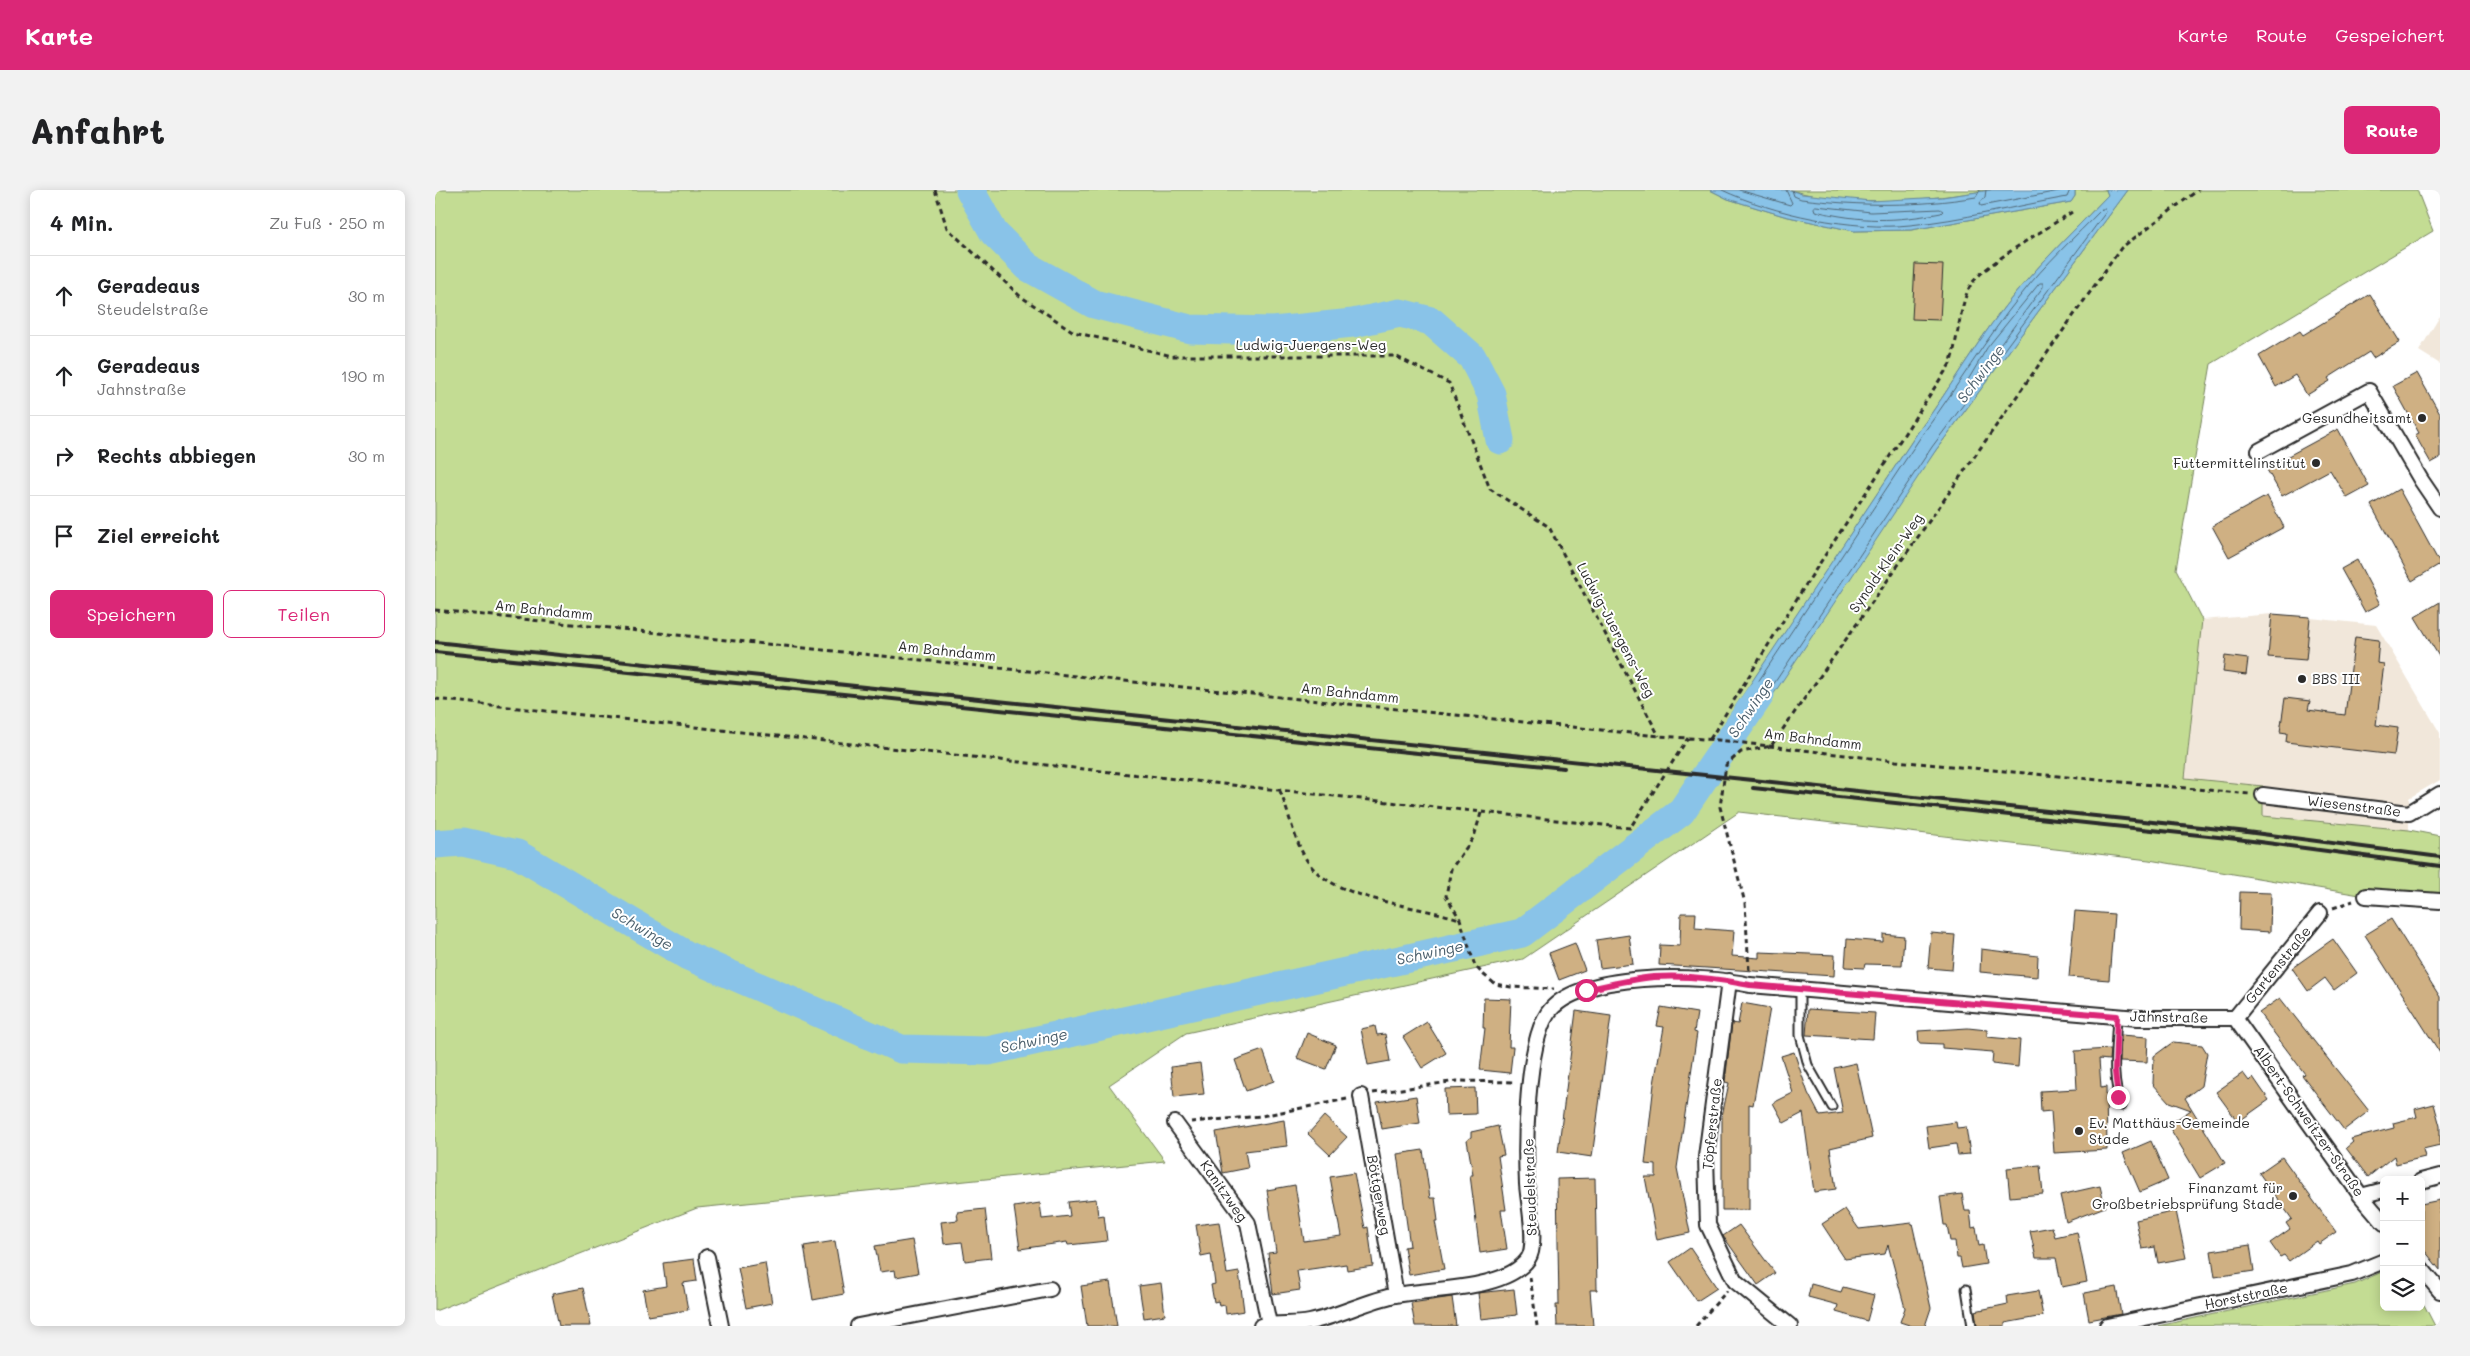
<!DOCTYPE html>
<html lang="de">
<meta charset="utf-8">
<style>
:root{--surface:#fff;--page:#f2f2f2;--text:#202124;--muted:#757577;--line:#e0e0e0;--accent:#db2777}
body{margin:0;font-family:Mali,sans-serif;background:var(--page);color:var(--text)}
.controls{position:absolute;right:15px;bottom:15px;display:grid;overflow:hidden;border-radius:8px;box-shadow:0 2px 12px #0003}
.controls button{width:45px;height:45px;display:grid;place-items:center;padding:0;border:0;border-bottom:1px solid var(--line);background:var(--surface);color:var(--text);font:25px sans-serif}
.stop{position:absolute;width:15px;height:15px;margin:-11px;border:4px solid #db2777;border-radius:50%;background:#fff}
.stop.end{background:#db2777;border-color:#fff;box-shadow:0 1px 5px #0008}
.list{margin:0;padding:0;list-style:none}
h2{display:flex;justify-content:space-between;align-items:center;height:65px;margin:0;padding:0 20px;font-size:21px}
h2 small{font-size:16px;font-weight:400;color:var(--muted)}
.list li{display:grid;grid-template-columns:32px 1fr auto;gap:15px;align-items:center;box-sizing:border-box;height:80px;padding:0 20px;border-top:1px solid var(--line)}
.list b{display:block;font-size:19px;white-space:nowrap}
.list p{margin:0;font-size:16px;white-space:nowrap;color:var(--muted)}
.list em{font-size:16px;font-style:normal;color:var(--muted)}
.actions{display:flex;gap:10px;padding:15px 20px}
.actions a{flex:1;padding:11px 0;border:1px solid var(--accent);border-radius:8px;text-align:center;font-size:18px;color:var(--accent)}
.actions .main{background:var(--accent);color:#fff}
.icon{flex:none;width:28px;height:28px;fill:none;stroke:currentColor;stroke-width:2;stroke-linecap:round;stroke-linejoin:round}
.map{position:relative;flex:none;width:2005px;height:1136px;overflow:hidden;border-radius:8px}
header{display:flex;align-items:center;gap:30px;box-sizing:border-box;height:70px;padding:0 25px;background:var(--accent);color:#fff}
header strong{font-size:24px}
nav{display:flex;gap:28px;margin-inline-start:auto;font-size:18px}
.intro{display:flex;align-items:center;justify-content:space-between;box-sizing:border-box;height:120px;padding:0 30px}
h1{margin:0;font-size:35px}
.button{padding:12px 22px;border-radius:8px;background:var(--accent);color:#fff;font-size:18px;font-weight:700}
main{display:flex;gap:30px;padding:0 30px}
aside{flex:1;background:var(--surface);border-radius:8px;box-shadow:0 2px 12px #0003}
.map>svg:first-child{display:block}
.built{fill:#f1e7da}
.green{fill:#c3dc93;stroke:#77845f}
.water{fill:#89c3e8;stroke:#63869c}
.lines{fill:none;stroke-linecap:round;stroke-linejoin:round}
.shore{stroke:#516877;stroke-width:1}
.river{stroke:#89c3e8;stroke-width:29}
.building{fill:#cfb083;stroke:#2b2b2b}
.service-casing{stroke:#2b2b2b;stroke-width:11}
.minor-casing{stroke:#2b2b2b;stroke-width:18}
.path{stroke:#2b2b2b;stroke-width:3;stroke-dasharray:5 4;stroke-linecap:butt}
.service{stroke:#fff;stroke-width:7}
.minor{stroke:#fff;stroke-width:14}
.rail{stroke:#2b2b2b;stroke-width:4}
.route{stroke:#db2777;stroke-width:6}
.poi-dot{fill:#2b2b2b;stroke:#fff;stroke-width:2}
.labels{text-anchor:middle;stroke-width:4;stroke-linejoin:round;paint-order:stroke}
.street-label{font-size:14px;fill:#2b2b2b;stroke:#fff}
.poi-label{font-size:14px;fill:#2b2b2b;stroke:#fff;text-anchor:end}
.water-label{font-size:15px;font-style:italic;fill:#4c606d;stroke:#fff}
</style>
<header>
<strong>Karte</strong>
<nav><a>Karte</a><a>Route</a><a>Gespeichert</a></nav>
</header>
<div class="intro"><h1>Anfahrt</h1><a class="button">Route</a></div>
<main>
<aside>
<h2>4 Min.<small>Zu Fuß · 250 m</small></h2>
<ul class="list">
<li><svg class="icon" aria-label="ahead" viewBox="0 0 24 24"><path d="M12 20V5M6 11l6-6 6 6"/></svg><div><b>Geradeaus</b><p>Steudelstraße</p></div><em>30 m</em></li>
<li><svg class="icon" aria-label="ahead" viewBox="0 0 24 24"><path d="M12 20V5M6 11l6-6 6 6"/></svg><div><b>Geradeaus</b><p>Jahnstraße</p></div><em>190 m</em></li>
<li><svg class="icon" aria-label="right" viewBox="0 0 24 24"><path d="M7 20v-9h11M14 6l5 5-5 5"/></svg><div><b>Rechts abbiegen</b></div><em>30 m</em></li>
<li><svg class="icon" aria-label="arrive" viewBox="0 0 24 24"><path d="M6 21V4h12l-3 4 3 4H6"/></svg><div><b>Ziel erreicht</b></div></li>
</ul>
<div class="actions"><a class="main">Speichern</a><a>Teilen</a></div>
</aside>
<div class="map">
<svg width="2005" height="1136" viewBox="0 0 2005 1136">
<rect width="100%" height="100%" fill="#fff"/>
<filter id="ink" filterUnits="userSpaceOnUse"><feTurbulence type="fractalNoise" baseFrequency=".02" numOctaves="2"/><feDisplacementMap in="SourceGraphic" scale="10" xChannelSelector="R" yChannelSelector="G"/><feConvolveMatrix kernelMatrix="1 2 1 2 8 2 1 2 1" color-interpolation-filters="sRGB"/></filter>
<g filter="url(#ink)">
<path class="built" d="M2005,126V174L1984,161Z
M1837,424L1941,435L2005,543V590L1974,608V640L1828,626V605L1750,588L1767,430Z"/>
<path class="green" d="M0,0H1275L1293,9L1349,26L1419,41L1476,40L1636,12L1640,6V0H1671L1673,5C1644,36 1612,66 1584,99C1546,143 1518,195 1483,242L1289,535L1303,537L1501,260L1693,0H1982L1998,41L1776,174L1741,379L1767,430L1750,588L1828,596V626L1974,640L2005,646V711L1931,706L1714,670L1304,622L1088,769L751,843L674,895L730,971L262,1018L0,1121Z
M1355,0H1556C1492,10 1417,18 1355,0Z
M1949,1081V1117H1986V1109L2000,1136H1723L1920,1094Z"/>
<path class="water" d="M1275,0H1355L1367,4L1436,11L1507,7L1556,0H1640V6L1636,12L1476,40L1419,41L1349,26L1293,9Z
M1671,0H1693L1501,260L1312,544L1303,537L1288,535L1483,242C1518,195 1546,143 1584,99C1612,66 1644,36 1673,5Z"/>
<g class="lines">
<path class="shore" d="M1287,0C1338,24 1419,41 1475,35C1526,30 1581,16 1632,7L1635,0
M1304,0L1355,15L1357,13L1351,0
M1357,0L1359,6L1366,9C1426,16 1481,17 1541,7L1545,0
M1551,0L1550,7L1545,13L1546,16L1629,0
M1381,16L1436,22L1505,19L1508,21L1506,23C1459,32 1427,32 1380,21L1379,18Z
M1667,19H1670L1671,22L1497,257L1312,534L1300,531L1299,528L1487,245C1521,199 1550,150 1586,105C1610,74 1640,47 1667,19Z
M1605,93H1608V97L1537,193H1534L1533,190L1552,158Z"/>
<path class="river" d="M535,0L559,43L593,77L659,114L755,139L838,141L918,133L965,123L996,131L1037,167L1056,204L1065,250
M0,654L28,652L82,664L253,766L466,859L553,861L1087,743L1246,622L1325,505"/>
</g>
<path class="building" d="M1480,74L1508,75L1505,130L1477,129Z
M1935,104L1965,152L1938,168L1934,162L1893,188L1895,191L1872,205L1860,185L1841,197L1824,166L1865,141L1868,145Z
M1982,183L2005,224V268L1996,273L1980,245L1984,243L1958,196Z
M1903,239L1934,296L1912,308L1895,280L1847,306L1831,278Z
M1964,299L2005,374L1977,391L1936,315Z
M1832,306L1849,337L1794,367L1777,336Z
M1922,370L1945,414L1930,422L1906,379Z
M2005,412V468L1980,427Z
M1837,424L1875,427L1871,470L1833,467Z
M1920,447L1944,450L1942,473L1949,474L1941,535L1963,538L1959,565L1851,552L1852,543L1845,542L1850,508L1875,511L1873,520L1910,525Z
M1790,466L1813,469L1811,485L1788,482Z
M1805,702L1836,703L1835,742L1804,740Z
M1640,721L1679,724L1674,790L1634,787Z
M1246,723H1261L1260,738L1299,741L1297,766L1324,768V762L1400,765L1399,786L1224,775L1225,755L1245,756Z
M1956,729L2005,807V863L1930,745Z
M1496,743L1520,745L1517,780L1493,778Z
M1448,744L1469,746L1467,775L1430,774L1429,778L1410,777L1412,749L1448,752Z
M1194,745L1198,774L1165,778L1161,750Z
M1898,749L1922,783L1899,800L1890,788L1873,801L1857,778Z
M1140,753L1150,780L1124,790L1114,763Z
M1546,759L1603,766L1602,787L1545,782Z
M1049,808L1076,809L1074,857H1078L1075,883L1045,880L1050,838H1048Z
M1845,808L1934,921L1909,940L1867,885L1870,884L1824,823Z
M1307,813L1335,818L1318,915L1314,914V1020H1287V926L1294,893L1290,892L1297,833L1303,834Z
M1226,817L1262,823L1259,842L1262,843L1242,978L1255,1043L1222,1050L1210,987H1221V975L1210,974L1219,894L1229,837L1222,836Z
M1373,819L1440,823L1438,849L1371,845Z
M1141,821L1176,826L1157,967L1123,962Z
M992,832L1011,863L987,878L968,847Z
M940,836L942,845L950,844L955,871L933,875L926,839Z
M1533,838L1552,840V847L1585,850L1583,877L1557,874L1558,862L1507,858V854L1484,853L1483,841Z
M872,843L901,855L891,879L862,868Z
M1686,845L1713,847L1712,872L1685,871Z
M1738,852L1767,855L1772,863L1766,896L1750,908L1790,973L1765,988L1733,935L1756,920L1734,912L1718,894L1719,866Z
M1675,859L1674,870L1664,869L1666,898L1671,897L1672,960L1619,963L1616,921L1606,922L1605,901L1642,899L1640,861Z
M828,860L839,891L811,901L800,870Z
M1359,862L1373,903L1385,926L1408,923L1399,878L1421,873L1437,948L1395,958L1401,999L1379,1002L1368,923L1349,933L1338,913L1358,903L1346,866Z
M765,873L769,904L739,907L736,877Z
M1808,883L1814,891L1818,887L1834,910L1803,932L1781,902Z
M1040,898L1041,924L1011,925L1010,899Z
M981,906L985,933L947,939L942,912Z
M1999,914L2005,936V955L1988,959L1990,967L1961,974L1959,966L1933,987L1911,958L1918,952L1916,949L1959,938L1958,933L1982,927L1980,919Z
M889,926L912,947L895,965L873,944Z
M849,930L852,956L810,961L813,978L788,983L781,942Z
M1521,932L1522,938L1531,937L1535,964L1523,965L1521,954L1494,958L1491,936Z
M1063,936L1069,965L1063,966L1071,1020H1066L1072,1059L1045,1063L1035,985H1038L1032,950L1036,947V942Z
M1716,951L1733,990L1705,1002L1688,963Z
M988,960L995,1008H1000L1003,1031H1000L1009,1079L974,1085L969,1057L975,1056L962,964Z
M1847,967L1901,1042L1884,1054L1882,1051L1854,1071L1849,1065L1845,1067L1835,1053L1855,1039L1851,1033L1857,1029L1824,983Z
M1605,975L1608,1004L1575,1007L1572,978Z
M919,983L930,1038L933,1037L938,1076L912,1080L911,1074L862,1081L865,1100L838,1104L833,1063L841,1062L832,1000L860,995L869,1051L906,1046L895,987Z
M1160,988L1162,1100H1155L1158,1136H1122L1121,1115H1124L1122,989Z
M1665,996L1670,1017L1631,1032L1625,1005Z
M1527,1004L1530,1021H1535L1537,1038L1541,1037L1544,1056L1548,1055L1551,1074L1527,1078L1525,1068H1522L1520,1051H1515L1512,1035H1509L1505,1007Z
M661,1009L663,1026L669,1025L672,1051L633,1055L632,1052L585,1059L579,1017L605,1013L607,1029L635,1026L633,1012Z
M2005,1010V1080L1986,1056V1014Z
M550,1019L556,1068L530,1071L527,1052L509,1054L506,1032L523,1030L522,1022Z
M1410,1019L1424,1039L1477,1033L1496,1118L1490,1136H1477L1465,1132L1470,1118L1453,1055L1450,1064L1410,1069L1387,1034Z
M1741,1021L1751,1068L1723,1073L1720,1057L1707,1059L1701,1030Z
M784,1032L792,1084L804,1082L809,1121L791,1124L790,1115L784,1116L783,1111L779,1112L776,1095L780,1094L776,1064L766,1066L761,1035Z
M1304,1035L1340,1083L1323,1095L1288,1046Z
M1617,1037L1620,1047L1642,1042L1652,1092L1627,1097L1621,1068H1601L1595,1041Z
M477,1050L483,1083L461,1087L460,1080L445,1082L440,1056Z
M400,1051L409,1104L378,1110L369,1056Z
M1815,1055L1819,1081L1780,1087L1776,1061Z
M1255,1058L1282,1098L1262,1111L1235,1072Z
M259,1069L262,1091L248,1093L253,1120L213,1126L208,1100L231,1096L228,1073Z
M330,1073L337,1113L311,1118L303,1078Z
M675,1092L682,1136H652L646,1096Z
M726,1093L730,1125L709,1128L704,1096Z
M1376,1094L1406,1102L1408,1097L1439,1105L1432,1131L1401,1122L1403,1115L1373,1107Z
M1681,1097L1686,1124L1654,1130L1649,1103Z
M148,1098L156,1136H124L117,1104Z
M1079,1099L1082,1125L1046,1129L1043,1103Z
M1603,1101L1608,1126L1570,1133V1136H1542L1540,1121L1573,1114L1572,1106Z
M1017,1107L1021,1136H980L976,1113Z"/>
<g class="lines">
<defs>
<path id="service" d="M1365,799V845L1373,875L1397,917
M1682,826C1681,855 1675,889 1687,916
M1531,1099L1537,1136"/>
<path id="minor" d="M1824,261L1934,201L1986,290L2005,318
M1828,605L1974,623L2005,604
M1931,706L2005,711
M1294,791L1271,967L1273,1035L1300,1091L1355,1136
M1800,828L1926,1006L1949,1033
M1800,828L1885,723
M926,906L961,1105
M740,933L813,1033L834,1134
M1986,991L2005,986
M1926,1006L1949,1000
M272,1067L286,1136
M1986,1078L2005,1101
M423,1136L615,1099
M826,1136C842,1133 859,1135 875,1132C904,1126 931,1111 961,1105C997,1098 1070,1101 1093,1069C1103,1055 1093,1012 1092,994C1090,955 1091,855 1113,823C1143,780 1269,785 1315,795L1703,828H1800
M1672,1136L1917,1084L1949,1071"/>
</defs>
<use href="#service" class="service-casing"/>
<use href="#minor" class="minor-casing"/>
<path class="path" d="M500,0L512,38L585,106L639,142L737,166H960L1014,193L1055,299L1114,337L1224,546
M0,420L1224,546L1283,550L1461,571L1815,604
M0,509L1195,638L1253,548
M1275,549L1366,402L1515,174C1523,152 1525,110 1537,93C1553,72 1613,38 1637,22
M845,601C854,623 860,653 873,672C899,711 983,715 1024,729
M1046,623L1039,647L1016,679L1011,706L1025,729L1040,776L1049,785L1060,794L1076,797L1119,799
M1898,718L1918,711
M1314,780L1310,713L1285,617L1291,575L1306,562L1336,556L1686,58L1763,0
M938,903L1022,891L1081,892
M756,932L826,926L912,909
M1095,1087L1102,1136
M1261,1136L1292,1101"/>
<use href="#service" class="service"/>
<use href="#minor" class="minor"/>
<path class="rail" d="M0,452L1804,641L2005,667
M0,462L1129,578
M1318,598L1802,649L2005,676"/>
</g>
</g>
<g class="lines" filter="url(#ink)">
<path class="route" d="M1151,800C1173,795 1196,789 1219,787C1250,785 1285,789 1315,795L1682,826L1680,882L1683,907"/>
</g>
<g class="poi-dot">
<circle cx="1987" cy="228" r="5"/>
<circle cx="1881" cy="273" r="5"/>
<circle cx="1867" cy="489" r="5"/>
<circle cx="1644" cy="941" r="5"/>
<circle cx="1858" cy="1006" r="5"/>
</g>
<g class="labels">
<g class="street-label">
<text x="876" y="160">Ludwig-Juergens-Weg</text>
<text transform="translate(1451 373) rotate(-55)" y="5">Synold-Klein-Weg</text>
<text transform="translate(109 420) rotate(6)" y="5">Am Bahndamm</text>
<text transform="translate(1181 440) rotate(62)" y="5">Ludwig-Juergens-Weg</text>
<text transform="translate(512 461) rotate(6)" y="5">Am Bahndamm</text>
<text transform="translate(915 503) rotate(6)" y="5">Am Bahndamm</text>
<text transform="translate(1378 549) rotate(7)" y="5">Am Bahndamm</text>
<text transform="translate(1919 616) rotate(7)" y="5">Wiesenstraße</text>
<text transform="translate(1843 775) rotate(-51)" y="5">Gartenstraße</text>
<text transform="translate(1734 827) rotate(1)" y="5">Jahnstraße</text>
<text transform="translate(1874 931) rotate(55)" y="5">Albert-Schweitzer-Straße</text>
<text transform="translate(1277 934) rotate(-84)" y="5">Töpferstraße</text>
<text transform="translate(1095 997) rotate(-92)" y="5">Steudelstraße</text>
<text transform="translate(789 1001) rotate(55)" y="5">Kanitzweg</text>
<text transform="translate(944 1005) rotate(80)" y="5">Böttgerweg</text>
<text transform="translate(1811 1106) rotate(-12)" y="5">Horststraße</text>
</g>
<g class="poi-label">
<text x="1977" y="233">Gesundheitsamt</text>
<text x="1871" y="278">Futtermittelinstitut</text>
<text x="1877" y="494" text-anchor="start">BBS III</text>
<text x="1654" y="938" text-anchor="start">Ev. Matthäus-Gemeinde<tspan x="1654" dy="16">Stade</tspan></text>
<text x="1848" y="1003">Finanzamt für<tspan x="1848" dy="16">Großbetriebsprüfung Stade</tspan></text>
</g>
<g class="water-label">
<text transform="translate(1546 184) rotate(-53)" y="5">Schwinge</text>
<text transform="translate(1316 518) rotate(-56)" y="5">Schwinge</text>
<text transform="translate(207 739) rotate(31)" y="5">Schwinge</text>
<text transform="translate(995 763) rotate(-12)" y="5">Schwinge</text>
<text transform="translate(599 851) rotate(-12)" y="5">Schwinge</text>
</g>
</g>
</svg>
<div class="controls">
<button>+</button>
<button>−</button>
<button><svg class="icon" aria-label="layers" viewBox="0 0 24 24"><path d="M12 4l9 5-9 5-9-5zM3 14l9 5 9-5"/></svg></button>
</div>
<div class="stop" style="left:1151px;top:800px"></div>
<div class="stop end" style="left:1683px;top:907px"></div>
</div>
</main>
